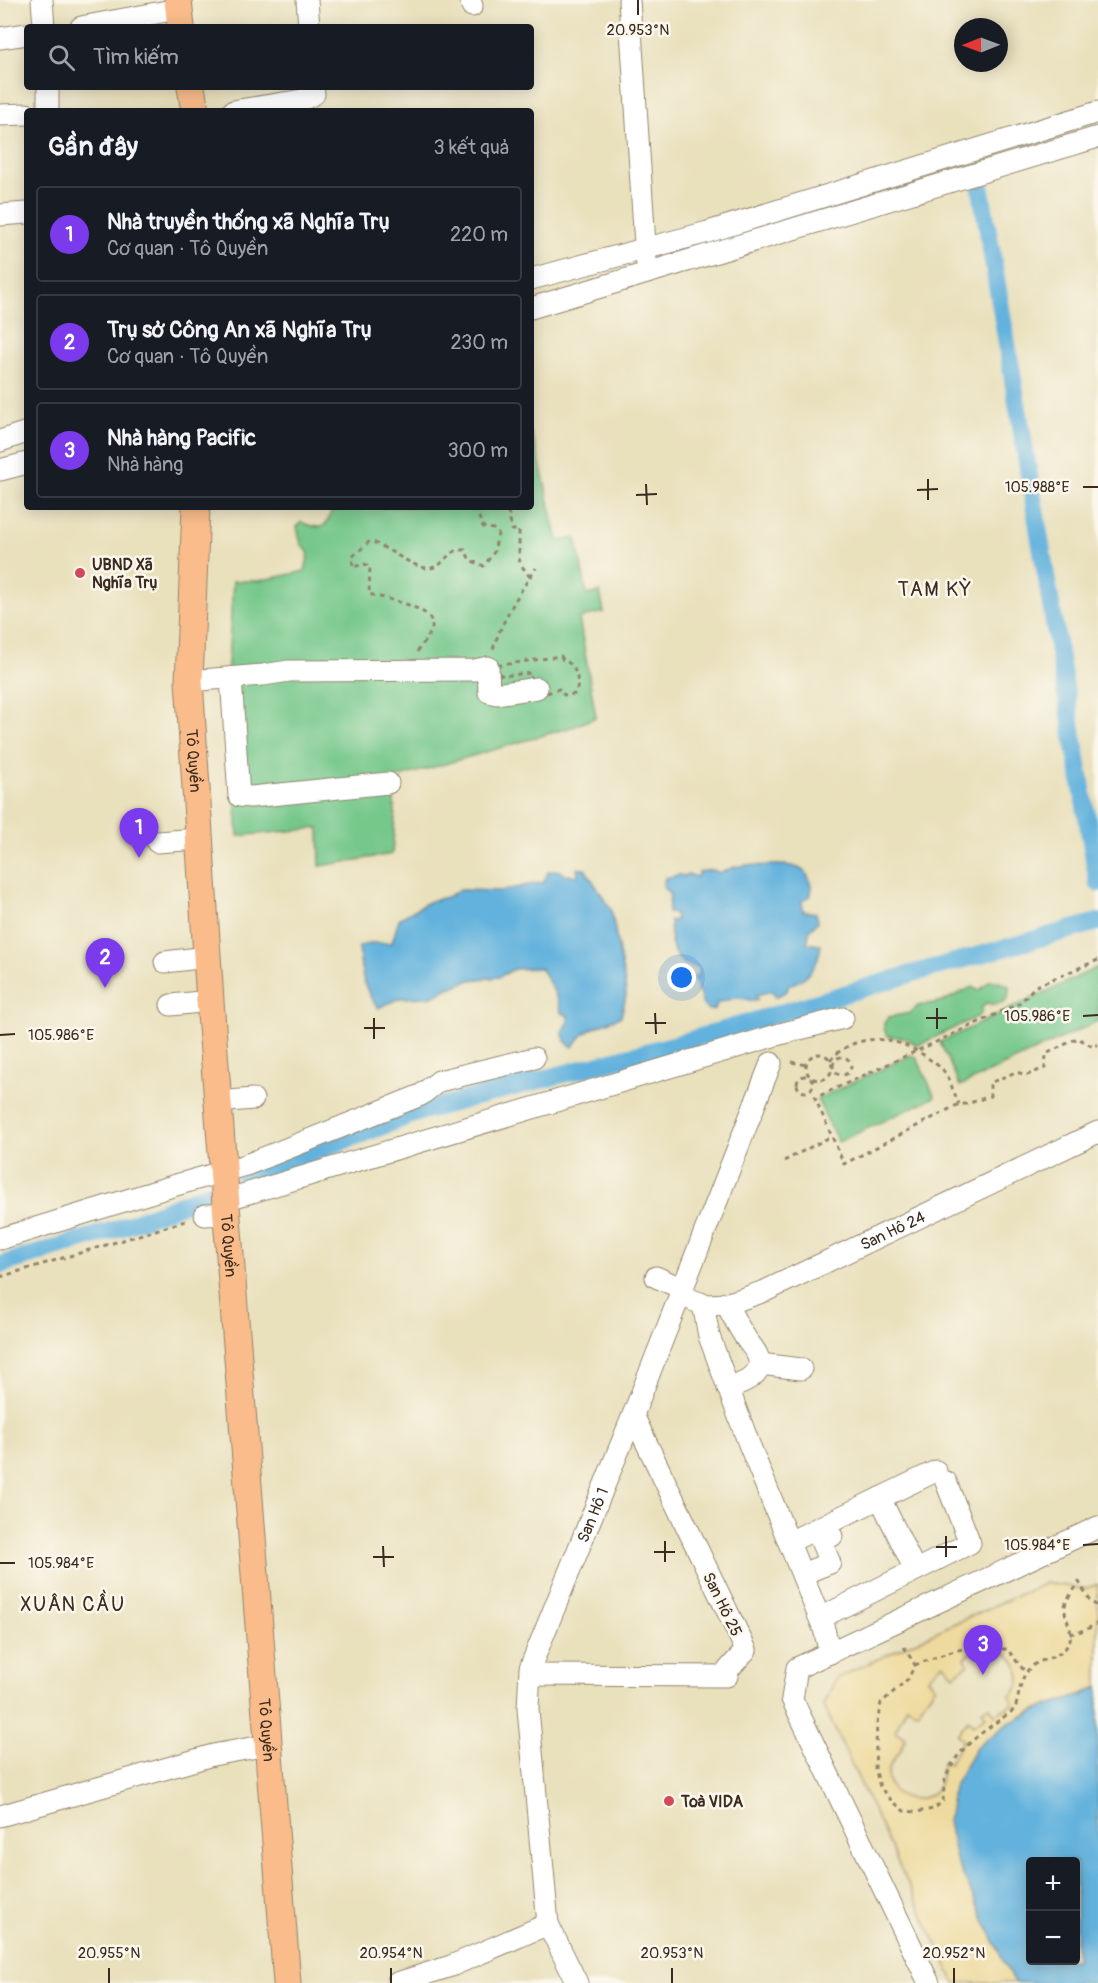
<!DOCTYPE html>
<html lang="vi">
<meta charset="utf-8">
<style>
:root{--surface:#171b24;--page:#242831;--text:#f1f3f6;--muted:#9ea1a6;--line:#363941;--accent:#7c3aed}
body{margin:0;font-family:Pangolin,sans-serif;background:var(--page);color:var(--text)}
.controls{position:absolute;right:18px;bottom:18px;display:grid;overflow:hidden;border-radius:6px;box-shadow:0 3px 15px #0003}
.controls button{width:54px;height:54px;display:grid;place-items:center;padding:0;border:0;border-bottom:2px solid var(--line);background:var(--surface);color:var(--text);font:30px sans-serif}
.compass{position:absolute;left:954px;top:18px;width:54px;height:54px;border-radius:50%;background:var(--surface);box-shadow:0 3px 15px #0003;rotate:269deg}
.you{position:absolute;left:682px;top:978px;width:21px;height:21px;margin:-15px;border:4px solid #fff;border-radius:50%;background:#1a73e8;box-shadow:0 0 0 9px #1a73e833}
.badge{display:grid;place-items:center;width:39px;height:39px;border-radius:50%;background:var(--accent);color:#fff;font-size:20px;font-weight:700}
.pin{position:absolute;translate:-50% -50px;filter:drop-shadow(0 2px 3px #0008)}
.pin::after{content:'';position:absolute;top:32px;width:21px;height:18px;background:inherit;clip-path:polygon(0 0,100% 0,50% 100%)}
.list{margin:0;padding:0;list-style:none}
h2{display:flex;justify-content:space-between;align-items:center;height:78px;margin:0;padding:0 24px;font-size:26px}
h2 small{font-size:20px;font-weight:400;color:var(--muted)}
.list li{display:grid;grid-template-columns:39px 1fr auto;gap:18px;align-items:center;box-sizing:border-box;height:96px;margin:0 12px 12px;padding:0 12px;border:2px solid var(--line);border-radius:6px}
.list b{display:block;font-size:22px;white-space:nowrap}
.list p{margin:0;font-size:20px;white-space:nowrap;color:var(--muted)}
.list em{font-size:20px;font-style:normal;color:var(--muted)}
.icon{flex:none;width:33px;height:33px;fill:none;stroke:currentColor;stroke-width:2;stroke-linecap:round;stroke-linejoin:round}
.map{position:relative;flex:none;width:1098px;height:1983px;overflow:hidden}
.search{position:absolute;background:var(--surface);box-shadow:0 3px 15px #0003;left:24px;top:24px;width:510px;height:66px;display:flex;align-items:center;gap:15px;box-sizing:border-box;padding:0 21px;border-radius:6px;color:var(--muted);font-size:22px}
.panel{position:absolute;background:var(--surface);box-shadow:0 3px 15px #0003;left:24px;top:108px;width:510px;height:402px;border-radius:6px}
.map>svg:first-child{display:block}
.green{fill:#75c78a;stroke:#587854;stroke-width:1.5}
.sand{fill:#eeda9e;stroke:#94825e;stroke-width:1.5;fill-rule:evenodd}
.water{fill:#63b2dd;stroke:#4f6e7e;stroke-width:1.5;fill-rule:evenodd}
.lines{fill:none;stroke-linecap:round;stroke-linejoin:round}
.canal{stroke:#63b2dd;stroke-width:18}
.minor-casing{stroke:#92856d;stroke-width:23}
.major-casing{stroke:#92856d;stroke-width:29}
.path{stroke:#92856d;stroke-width:3;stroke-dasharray:4.5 4.5;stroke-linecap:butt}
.minor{stroke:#fff;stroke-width:21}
.major{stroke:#f9bc8a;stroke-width:27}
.ticks{fill:none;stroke:#3b2a1e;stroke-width:2}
.poi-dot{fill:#d1495b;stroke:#fbf7ec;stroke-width:2}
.labels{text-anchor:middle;stroke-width:5;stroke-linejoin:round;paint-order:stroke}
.poi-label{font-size:16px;font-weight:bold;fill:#3b2a1e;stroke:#fbf7ec;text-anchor:start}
.street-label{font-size:16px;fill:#3b2a1e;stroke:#fbf7ec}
.quarter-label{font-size:20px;letter-spacing:1.5px;fill:#3b2a1e;stroke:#fbf7ec}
.ticks-label{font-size:15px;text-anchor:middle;fill:#3b2a1e;stroke:#fbf7ec;stroke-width:5;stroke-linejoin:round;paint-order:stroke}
</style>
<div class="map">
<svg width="1098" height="1983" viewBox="0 0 1098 1983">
<rect width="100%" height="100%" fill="#fbf7ec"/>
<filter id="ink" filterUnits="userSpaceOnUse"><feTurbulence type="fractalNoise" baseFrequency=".0167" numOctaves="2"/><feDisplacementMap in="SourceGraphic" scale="12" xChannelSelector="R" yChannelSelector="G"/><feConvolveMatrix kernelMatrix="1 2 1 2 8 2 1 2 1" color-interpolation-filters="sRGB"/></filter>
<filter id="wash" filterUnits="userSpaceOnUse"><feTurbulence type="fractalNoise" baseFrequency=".008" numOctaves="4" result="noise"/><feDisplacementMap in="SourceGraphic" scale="24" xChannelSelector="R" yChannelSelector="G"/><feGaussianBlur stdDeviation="1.35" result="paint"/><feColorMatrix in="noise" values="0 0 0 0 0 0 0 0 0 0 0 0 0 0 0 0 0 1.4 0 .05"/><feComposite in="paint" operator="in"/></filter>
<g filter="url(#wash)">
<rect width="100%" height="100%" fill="#e9e0bc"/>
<path class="green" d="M531,432L539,459L558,541L576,538L587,595L600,592L604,612L579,618L596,717L575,726L393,779L395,818L392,854L320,866L319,828L238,836L227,678L233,581H259L305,571L309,553L301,544L297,527L301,522C322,531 328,529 332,507H531Z
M1098,967V1021L960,1086L940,1042Z
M989,981H996L1009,986L1008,1000L995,1005L987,1003L982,1007V1012L979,1016L923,1043L917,1045L906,1038L888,1036L884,1029V1023L889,1017L910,1013L918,1006L944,1001L972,987L979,991Z
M911,1055L917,1058L935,1097L838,1142L817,1099Z"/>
<path class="sand" d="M1046,1583L1084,1589L1098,1584V1687C1081,1696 1063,1700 1044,1706C1019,1716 997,1731 976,1748L956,1860L1012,1979L1017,1983H955L824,1706L835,1679L953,1624ZM977,1649L987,1654C1007,1642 1027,1671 1017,1689C1016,1691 1011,1695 1010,1696L1013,1704L995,1715L989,1706L982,1710L986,1716L973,1725L968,1720L957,1735L963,1740L949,1764L943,1761C940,1770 943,1780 937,1788C924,1807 887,1800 888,1775C889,1764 894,1759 900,1751C902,1747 904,1742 905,1738L895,1731L907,1706L917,1712L935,1687L928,1678L943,1663L954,1675L968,1664L965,1658Z"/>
<path class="water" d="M747,865C774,868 814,854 811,895L802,901L803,911L816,913L818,922L810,929L807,943L821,945C818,965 809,979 789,985L787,991L776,997L772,991L756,995L758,999L752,1001C740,995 730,999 717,1003L715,1010H708L703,1005L694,976H698V968C693,965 688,966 684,963C670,955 670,935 670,921L676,920L675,913H668L670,895L663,887L665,878L679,875L684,876L688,874L697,877L699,872L713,870L720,873L734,867Z
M577,868L585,869L611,909L625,984L626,996L621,1016C604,1025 583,1028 573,1047L565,1041L562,1031L568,1024V1016L561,1012C557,995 551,983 540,968L514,969L499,977L470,980L444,990L430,997L400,998L378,1008C362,987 361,972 359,947L369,943H392L399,919L430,901L447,897L460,890L500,891L544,882L548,872L559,870L566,875L578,876Z
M1098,1687V1983H1017L1012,1979L956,1860L948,1822L953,1787L976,1748L1007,1724L1044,1707L1083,1695ZM1030,1862H1076V1960H1030Z"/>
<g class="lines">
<path class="canal" d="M980,184L1098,883
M245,1178L422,1111L673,1045L911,974L1098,922
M0,1265L120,1228L209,1193"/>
</g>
</g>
<g filter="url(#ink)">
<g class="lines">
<defs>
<g id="minor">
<path d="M42,0L44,27"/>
<path d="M307,0L309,27"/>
<path d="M470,0L472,6"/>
<path d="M629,0L646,260"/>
<path d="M81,27L178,9"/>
<path d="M0,38L27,34"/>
<path d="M48,111V87"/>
<path d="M233,111L302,100L314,94L313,87"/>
<path d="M0,115L27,114"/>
<path d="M0,215L27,213"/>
<path d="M531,279L708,232L1098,112"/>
<path d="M531,308L1098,137"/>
<path d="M0,441L27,432"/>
<path d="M0,470L27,463"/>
<path d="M231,678L239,796L251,797L388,783"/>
<path d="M189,681L263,675L289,671L475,670L488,667L489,692L496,694L537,688"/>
<path d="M157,842L199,839"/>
<path d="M165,962L207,957"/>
<path d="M171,1005L210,1001"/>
<path d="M218,1102L253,1099"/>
<path d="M225,1200L780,1034L843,1018"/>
<path d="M205,1215L226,1214"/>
<path d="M0,1239L176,1185L246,1165L421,1095L439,1081L534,1058"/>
<path d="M656,1277L683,1289"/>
<path id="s1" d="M680,1295C688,1298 696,1302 703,1304C723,1308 746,1297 765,1291L1098,1132"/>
<path d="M726,1303C732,1315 738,1326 745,1337C749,1344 756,1350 758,1357C765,1376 741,1383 728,1388"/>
<path d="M703,1304L709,1336L749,1444L824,1629L830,1653"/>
<path d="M760,1364L801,1369"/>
<path d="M880,1498L915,1570"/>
<path d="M789,1542L936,1471"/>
<path d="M802,1574L830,1563L821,1541L832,1536"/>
<path d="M820,1618L970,1543L946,1482"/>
<path d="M530,1675L727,1676L728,1670L746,1650L633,1415"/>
<path d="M0,1816L213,1755L268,1745"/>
<path d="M397,1983L451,1966L548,1924"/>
<path id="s2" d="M577,1983L548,1924L528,1709L530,1668L633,1415L771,1063"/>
<path d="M929,1983L792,1699L797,1668L1098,1527"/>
</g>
<g id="major">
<path d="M178,0L181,27"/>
<path d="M191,87L195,111"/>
<path id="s3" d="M196,507L189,681L210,1001L287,1983"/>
</g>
</defs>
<use href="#minor" class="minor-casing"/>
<use href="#major" class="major-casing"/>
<path class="path" d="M530,577L536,568
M493,649C502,622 514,601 530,577L521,565L519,559V530H512L507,507
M417,652C421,645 430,636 432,628C436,606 384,599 369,594L370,566L364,564L353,567L352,557L370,541C386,546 415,570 430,568C446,567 446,548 465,550L470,560L484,566L494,552L498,534L493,529L483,527L478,515V507
M561,656L563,660C576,663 581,683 575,694L564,695L559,689L547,693L545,688H537C532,683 531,680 531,673L503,676L488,667Z
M1098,960L1034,987L1027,996L1018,1004L815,1098L844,1164L959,1104H967L990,1096V1083L1016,1072L1027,1075L1045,1068L1046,1054L1078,1038L1093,1047L1098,1044
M806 1067a13 13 0 1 1 26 0a13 13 0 1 1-26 0Z
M833 1066a9 9 0 1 1 18 0a9 9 0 1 1-18 0Z
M830,1060C858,1030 898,1036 928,1058C933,1062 939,1066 943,1070C950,1080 954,1093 959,1104
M792,1062L806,1065
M797 1084a8 8 0 1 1 16 0a8 8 0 1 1-16 0Z
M784,1161L832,1136
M0,1277L189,1220
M1070,1634L1085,1630L1098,1623
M904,1647L915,1665L908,1679L881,1703L877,1723L875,1768L880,1787L890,1799L904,1811L916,1812L934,1809L943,1801C944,1793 943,1784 946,1777C958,1745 989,1728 1015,1709C1019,1697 1020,1679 1028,1670C1040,1656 1061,1661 1069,1642C1075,1630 1063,1618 1065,1606C1067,1597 1075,1590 1079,1582L1091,1602L1098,1606
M915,1665C930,1659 968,1644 984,1647C991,1648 999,1649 1007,1649L1026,1673"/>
<use href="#minor" class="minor"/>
<use href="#major" class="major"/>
</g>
</g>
<path class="ticks" d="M638,0V15M928,479V500M646,484L647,505M1083,487H1098M917,490L938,489M636,495L657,494M937,1008V1029M655,1013L656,1034M1083,1016L1098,1015M374,1018V1039M926,1018H947M645,1023H666M364,1028H385M0,1035L15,1034M946,1536V1557M665,1541V1562M1083,1545L1098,1544M383,1546L384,1567M936,1547H957M654,1552H675M373,1557H394M0,1563H15M109,1968V1983M391,1968V1983M672,1968V1983M954,1968V1983"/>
<g class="poi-dot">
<circle cx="80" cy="573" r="6"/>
<circle cx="669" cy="1801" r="6"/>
</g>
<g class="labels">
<g class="poi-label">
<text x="92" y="570">UBND Xã<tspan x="92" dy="18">Nghĩa Trụ</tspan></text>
<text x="681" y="1807">Toà VIDA</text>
</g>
<g class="street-label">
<text dy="6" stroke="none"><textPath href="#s3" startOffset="254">Tô Quyền</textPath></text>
<text dy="6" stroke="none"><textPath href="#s1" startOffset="230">San Hô 24</textPath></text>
<text dy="6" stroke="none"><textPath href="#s3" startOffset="740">Tô Quyền</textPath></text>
<text dy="6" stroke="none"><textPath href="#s2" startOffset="488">San Hô 1</textPath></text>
<text transform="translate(723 1604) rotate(64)" y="6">San Hô 25</text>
<text dy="6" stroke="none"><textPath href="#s3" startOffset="1226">Tô Quyền</textPath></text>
</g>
<g class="quarter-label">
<text x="935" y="596">TAM KỲ</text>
<text x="73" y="1611">XUÂN CẦU</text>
</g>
</g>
<g class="ticks-label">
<text x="638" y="35">20.953°N</text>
<text x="1037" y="492">105.988°E</text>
<text x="1037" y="1021">105.986°E</text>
<text x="61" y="1040">105.986°E</text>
<text x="1037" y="1550">105.984°E</text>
<text x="61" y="1568">105.984°E</text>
<text x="109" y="1958">20.955°N</text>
<text x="391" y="1958">20.954°N</text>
<text x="672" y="1958">20.953°N</text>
<text x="954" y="1958">20.952°N</text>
</g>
</svg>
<div class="controls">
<button>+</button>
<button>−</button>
</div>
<svg class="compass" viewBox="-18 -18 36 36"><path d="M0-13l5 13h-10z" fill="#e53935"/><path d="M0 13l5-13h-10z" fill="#9ea1a6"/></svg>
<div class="you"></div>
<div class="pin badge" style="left:139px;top:858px">1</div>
<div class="pin badge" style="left:105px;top:988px">2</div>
<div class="pin badge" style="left:983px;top:1675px">3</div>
<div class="search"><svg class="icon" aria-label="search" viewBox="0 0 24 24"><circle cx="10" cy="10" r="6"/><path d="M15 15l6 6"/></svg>Tìm kiếm</div>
<section class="panel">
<h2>Gần đây<small>3 kết quả</small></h2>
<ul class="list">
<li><span class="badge">1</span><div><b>Nhà truyền thống xã Nghĩa Trụ</b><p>Cơ quan · Tô Quyền</p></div><em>220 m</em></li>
<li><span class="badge">2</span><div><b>Trụ sở Công An xã Nghĩa Trụ</b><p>Cơ quan · Tô Quyền</p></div><em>230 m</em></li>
<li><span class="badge">3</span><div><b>Nhà hàng Pacific</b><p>Nhà hàng</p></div><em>300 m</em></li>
</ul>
</section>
</div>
